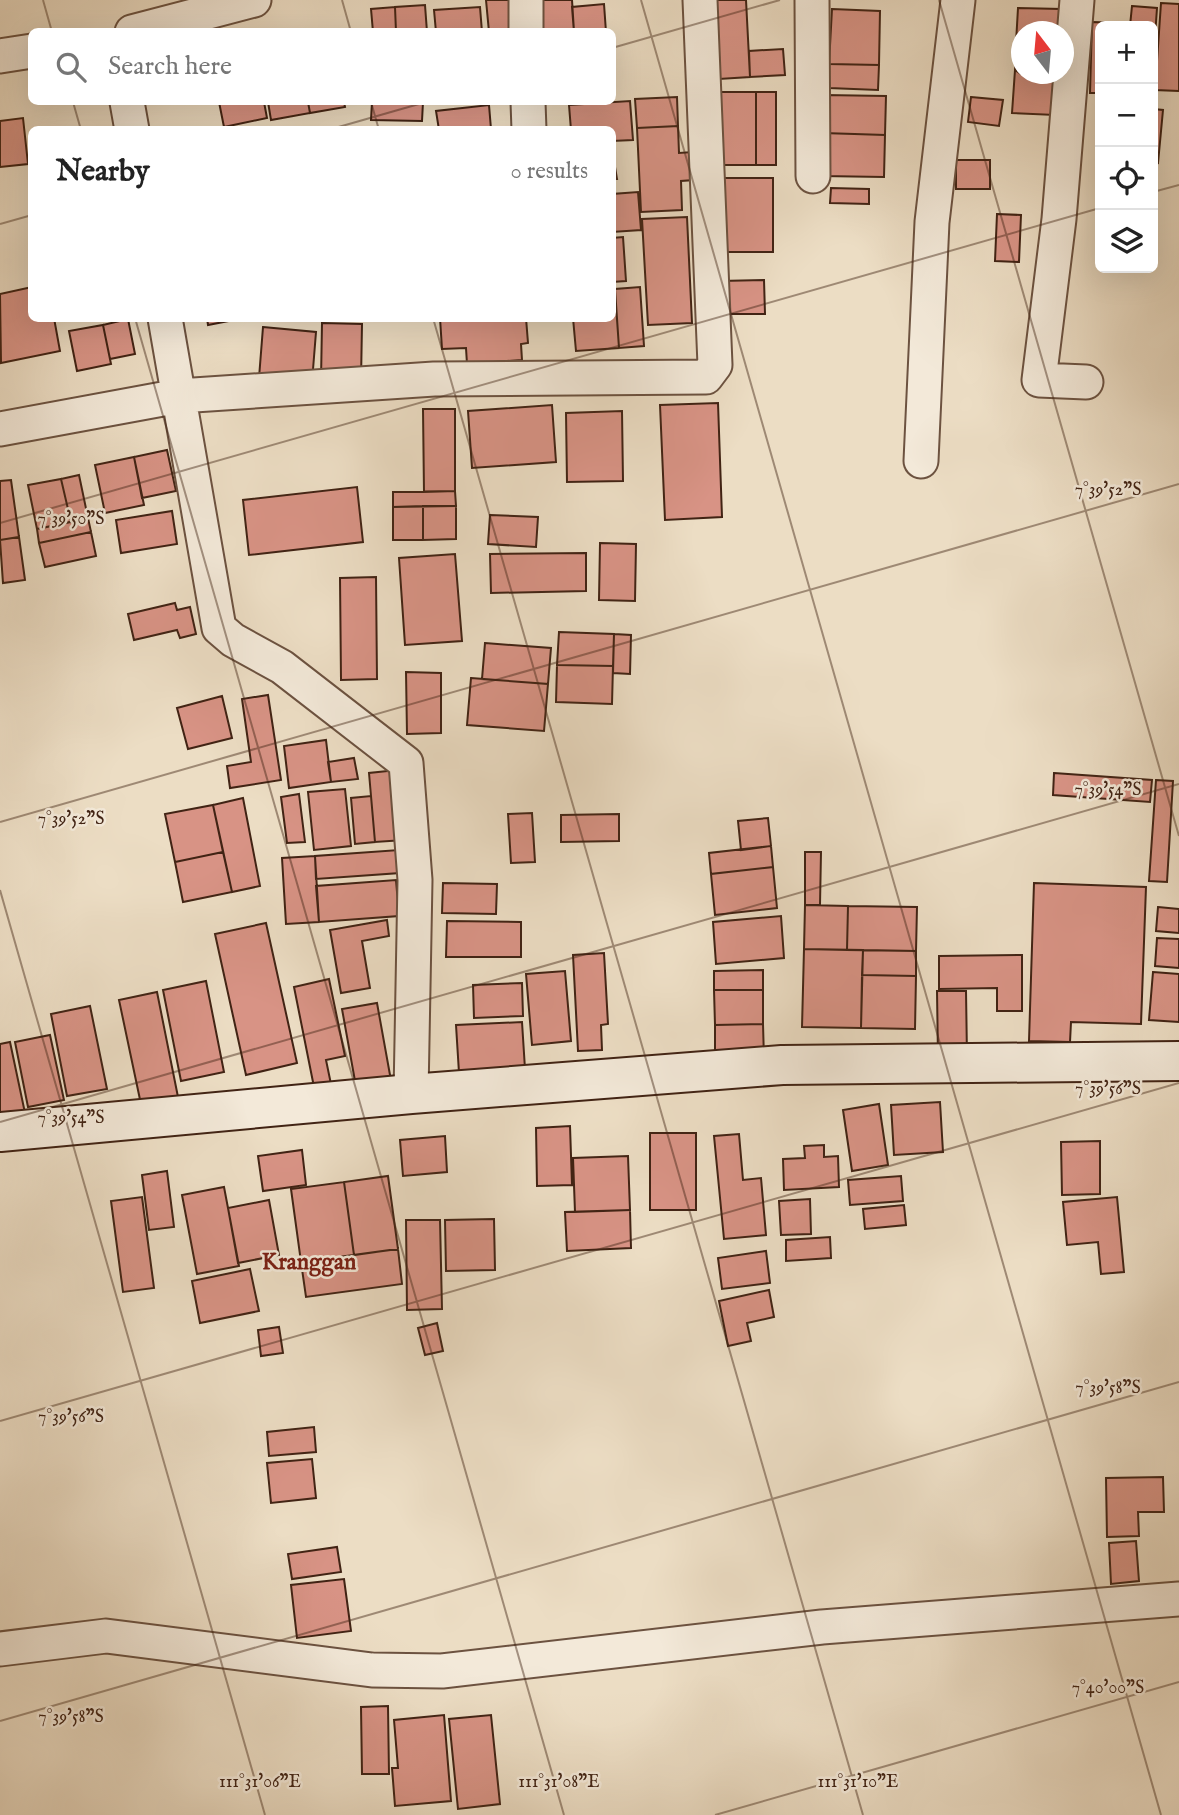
<!DOCTYPE html>
<meta charset="utf-8">
<style>
:root{--surface:#fff;--page:#f2f2f2;--text:#222;--muted:#767676;--line:#e0e0e0}
body{margin:0;font-family:"IM FELL English",serif;background:var(--page);color:var(--text)}
.controls{position:absolute;right:21px;top:21px;display:grid;overflow:hidden;border-radius:10px;box-shadow:0 7px 28px #0002}
.controls button{width:63px;height:63px;display:grid;place-items:center;padding:0;border:0;border-bottom:2px solid var(--line);background:var(--surface);color:var(--text);font:35px sans-serif}
.compass{position:absolute;left:1011px;top:21px;width:63px;height:63px;border-radius:50%;background:var(--surface);box-shadow:0 7px 28px #0002;rotate:344deg}
.list{margin:0;padding:0;list-style:none}
h2{display:flex;justify-content:space-between;align-items:center;height:91px;margin:0;padding:0 28px;font-size:30px}
h2 small{font-size:23px;font-weight:400;color:var(--muted)}
.icon{flex:none;width:38px;height:38px;fill:none;stroke:currentColor;stroke-width:2;stroke-linecap:round;stroke-linejoin:round}
.map{position:relative;flex:none;width:1179px;height:1815px;overflow:hidden}
.search{position:absolute;background:var(--surface);box-shadow:0 7px 28px #0002;left:28px;top:28px;width:588px;height:77px;display:flex;align-items:center;gap:18px;box-sizing:border-box;padding:0 24px;border-radius:10px;color:var(--muted);font-size:26px}
.panel{position:absolute;background:var(--surface);box-shadow:0 7px 28px #0002;left:28px;top:126px;width:588px;height:196px;border-radius:10px}
.map>svg:first-child{display:block}
.building{fill:#d89385;stroke:#412314;stroke-width:2}
.lines{fill:none;stroke-linecap:round;stroke-linejoin:round}
.street-casing{stroke:#6c5240;stroke-width:37}
.secondary-casing{stroke:#412314;stroke-width:42}
.street{stroke:#f3e9d9;stroke-width:33}
.secondary{stroke:#f3e9d9;stroke-width:38}
.ticks{fill:none;stroke:#412314;stroke-width:2;stroke-opacity:0.45}
.labels{text-anchor:middle;stroke-width:5;stroke-linejoin:round;paint-order:stroke}
.quarter-label{font-size:23px;font-weight:bold;fill:#7a1f14;stroke:#f3e9d9}
.ticks-label{font-size:18px;text-anchor:middle;fill:#412314;stroke:#f3e9d9;stroke-width:5;stroke-linejoin:round;paint-order:stroke}
</style>
<div class="map">
<svg width="1179" height="1815" viewBox="0 0 1179 1815">
<rect width="100%" height="100%" fill="#ecddc4"/>
<filter id="stains"><feTurbulence type="fractalNoise" baseFrequency=".00286" numOctaves="4"/><feColorMatrix values="0 0 0 0 .2 0 0 0 0 .09 0 0 0 0 .02 0 0 0 .5 -.17"/></filter>
<radialGradient id="worn" r=".72"><stop offset=".6" stop-color="#630" stop-opacity="0"/><stop offset="1" stop-color="#630" stop-opacity=".3"/></radialGradient>
<path class="building" d="M486,0H517L519,32H489Z
M532,0H572L574,32H534Z
M714,0H746L750,77L719,79Z
M1161,3L1179,4V91L1155,90Z
M604,4L606,32H574L572,7Z
M425,5L427,32H396L395,7Z
M1132,6L1157,8L1153,65V26H1130Z
M395,7L396,32H373L371,9Z
M480,7L482,32H436L434,10Z
M1018,8L1061,9L1060,32H1021V43H1016Z
M832,9L880,11L879,65L829,64Z
M1092,22L1124,23L1123,26H1100V93H1090Z
M1016,43H1021V71L1015,70Z
M783,49L785,75L750,77L749,51Z
M829,64L879,65L878,90L829,88Z
M1015,70L1021,74H1057L1055,115L1012,113Z
M718,92H756V165H718Z
M756,92H776V165H756Z
M824,95L886,96L885,135L823,133Z
M677,97L678,126L637,128L635,99Z
M971,97L1003,100L999,126L968,122Z
M630,101L633,140L612,141V130H571L569,105Z
M219,102H264L267,118L224,127Z
M268,102H308L310,113L271,120Z
M308,102H344L345,107L310,113Z
M372,102H423L422,121L371,120Z
M489,105L491,129L439,130L436,111Z
M1153,109L1163,110L1158,163L1153,162Z
M23,118L28,164L0,167V121Z
M678,126L679,153L693,152L694,180L681,181L682,210L641,212L637,128Z
M823,133L885,135L884,177L822,176Z
M612,149L617,179H612Z
M956,160H990V189H956Z
M718,178H773V252H718Z
M831,188L869,189V204L830,203Z
M638,192L641,230L612,232V194Z
M997,214L1021,215L1019,262L995,261Z
M687,217L692,323L648,325L642,219Z
M623,237L626,281L612,282V238Z
M764,280L765,314H720V281Z
M32,287V318H54L60,351L1,363L0,294Z
M640,287L644,346L619,348L615,289Z
M612,305H616L619,348L576,351L573,318H612Z
M207,318H244L208,325Z
M440,318H526L528,343L521,344L522,360L467,364L466,348L442,349Z
M128,319L135,354L110,359L103,325Z
M322,323L362,324L361,381L321,380Z
M103,325L111,364L77,371L69,331Z
M263,327L316,332L312,382L259,378Z
M718,403L722,517L665,520L660,405Z
M552,405L556,462L472,468L468,411Z
M423,409H455V491L424,492Z
M622,411L623,481L567,482L566,413Z
M167,450L176,491L142,498L134,457Z
M134,457L144,505L105,513L95,465Z
M79,475L88,518L71,522L61,479Z
M61,479L71,522L37,529L28,485Z
M11,480L19,537L0,540V481Z
M357,487L363,542L249,555L243,500Z
M455,491L456,506L393,507V492Z
M423,506H456V539L423,540Z
M423,506V540H393V507Z
M172,511L177,544L121,553L116,520Z
M490,515L538,517L536,547L488,544Z
M88,518L91,532L39,543L37,529Z
M91,532L96,556L45,567L39,543Z
M19,537L25,580L3,583L0,540Z
M600,543L636,544L635,601L599,600Z
M586,553V591L491,593L490,554Z
M455,554L462,641L405,645L399,558Z
M376,577L377,679L341,680L340,578Z
M175,603L177,610L190,607L196,634L180,638L177,630L134,640L128,614Z
M559,632L614,634L613,666L557,665Z
M614,634L631,635L630,674L613,673Z
M485,643L551,648L548,684L482,679Z
M557,665L613,666L612,704L556,702Z
M406,672L441,673V733L407,734Z
M471,678L548,684L544,731L467,725Z
M268,695L281,780L230,788L227,766L251,762L242,699Z
M222,696L232,738L188,749L177,708Z
M326,740L331,782L289,788L284,746Z
M354,758L358,779L331,782L328,762Z
M397,770L404,840L375,842L369,773Z
M1054,773L1152,780L1150,802L1053,795Z
M1156,780L1173,781L1167,882L1149,881Z
M345,789L351,846L314,850L308,792Z
M299,794L305,842L287,843L281,797Z
M371,796L375,842L355,844L351,798Z
M243,798L260,886L232,892L213,805Z
M213,805L223,852L175,862L165,814Z
M532,813L535,862L511,863L508,814Z
M619,814V841L561,842V815Z
M768,818L771,846L741,850L738,821Z
M771,846L773,867L711,874L709,853Z
M399,850L400,873L316,879L315,856Z
M223,852L232,892L183,902L175,862Z
M805,852H821L820,905H805Z
M315,856L319,922L286,924L282,858Z
M773,867L777,908L715,915L711,874Z
M396,880L399,916L319,922L316,886Z
M443,883L497,884L496,914L442,913Z
M1034,883L1146,887L1141,1024L1071,1022L1070,1042L1029,1041Z
M805,905L848,906L847,950L804,949Z
M848,906L917,907L916,951L847,950Z
M1158,907L1179,909V933L1156,931Z
M781,916L784,958L716,964L713,922Z
M387,920L389,936L362,941L370,988L341,993L330,930Z
M447,921L521,922V957H446Z
M266,923L297,1063L246,1075L215,934Z
M1157,938L1179,939V968L1155,966Z
M804,949L863,950L861,1028L802,1027Z
M863,950L916,951V976L862,975Z
M604,953L608,1024L601,1025L602,1050L578,1051L573,955Z
M1022,955V1011H997V988L939,989V956Z
M763,970V990H714V971Z
M565,971L571,1041L532,1045L526,974Z
M1153,972L1179,974V1022L1149,1020Z
M862,975L916,976L915,1029L861,1028Z
M329,979L345,1056L326,1060L332,1089L315,1092L294,987Z
M206,981L224,1072L181,1081L163,990Z
M522,983L523,1016L474,1018L473,985Z
M714,990H763V1024L715,1025Z
M937,991H966L967,1057L938,1058Z
M157,992L179,1102L142,1109L119,1000Z
M377,1003L392,1086L357,1092L342,1009Z
M90,1006L107,1089L67,1096L51,1014Z
M522,1022L525,1069L459,1073L456,1025Z
M763,1024L764,1059H715V1025Z
M50,1035L64,1100L28,1107L15,1042Z
M10,1042L25,1113L0,1118V1044Z
M940,1102L943,1152L894,1155L891,1105Z
M879,1104L888,1165L852,1171L843,1110Z
M570,1126L572,1185L537,1186L536,1128Z
M650,1133H696V1210H650Z
M739,1134L743,1180L761,1178L766,1235L724,1239L714,1136Z
M445,1136L447,1172L403,1176L400,1140Z
M1100,1141V1194L1062,1195L1061,1142Z
M824,1145V1157L838,1156L839,1187L784,1190L783,1159L805,1158L804,1146Z
M302,1150L306,1185L263,1191L258,1156Z
M628,1156L630,1210L575,1212L573,1158Z
M167,1171L174,1227L149,1230L142,1175Z
M388,1176L398,1249L354,1255L344,1182Z
M901,1176L903,1201L850,1205L848,1180Z
M344,1182L354,1255L301,1262L291,1189Z
M224,1187L239,1266L197,1274L182,1195Z
M142,1197L154,1288L123,1292L111,1201Z
M1117,1197L1124,1272L1101,1274L1098,1242L1067,1245L1063,1202Z
M810,1199L811,1234L781,1235L779,1201Z
M269,1200L279,1255L238,1263L228,1208Z
M904,1205L906,1225L865,1229L863,1209Z
M630,1210L631,1248L567,1251L565,1212Z
M494,1219L495,1270L446,1271L445,1220Z
M406,1220H440L442,1309L407,1310Z
M830,1237L831,1258L786,1261V1240Z
M398,1249L402,1284L306,1297L301,1262Z
M766,1251L770,1283L722,1289L718,1258Z
M250,1269L259,1311L200,1323L192,1281Z
M769,1290L774,1317L747,1323L751,1341L728,1346L719,1301Z
M437,1323L443,1351L425,1355L418,1328Z
M279,1327L283,1353L261,1356L258,1330Z
M314,1427L316,1452L269,1456L267,1432Z
M312,1459L316,1498L271,1503L267,1463Z
M1163,1477L1164,1512H1138L1139,1536L1107,1537L1106,1478Z
M1136,1541L1139,1581L1111,1584L1109,1543Z
M337,1547L341,1572L292,1579L288,1554Z
M344,1579L351,1631L297,1638L291,1585Z
M388,1706L389,1774H362L361,1707Z
M444,1715L451,1801L395,1806L392,1768H398L394,1720Z
M491,1715L500,1804L458,1809L449,1719Z"/>
<g class="lines">
<defs>
<path id="street" d="M526,0V32
M812,0L813,176
M1077,0L1059,219L1039,380L1086,382
M132,32L254,0
M0,56L32,51
M127,102L132,130
M528,102L529,130
M165,318L219,628L233,640L282,667L406,763L415,880L411,1094
M0,429L179,396L434,379L706,377L715,365L700,0
M921,461L932,222L958,0
M0,1649L106,1636L372,1670L442,1671L822,1627L1179,1599"/>
<path id="secondary" d="M0,1132L411,1094L782,1065L1179,1061"/>
</defs>
<use href="#street" class="street-casing"/>
<use href="#secondary" class="secondary-casing"/>
<use href="#street" class="street"/>
<use href="#secondary" class="secondary"/>
</g>
<path class="ticks" d="M43,0L52,32M342,0L351,32M641,0L1161,1815M939,0L1179,836M612,48L780,0M73,102L81,130M371,102L379,130M328,130L426,102M1153,192L1179,185M0,224L32,215M135,318L564,1815M433,318L863,1815M0,523L1100,208M0,822L1179,484M0,890L265,1815M0,1122L1179,784M0,1421L1179,1083M0,1721L1179,1382M715,1815L1179,1682"/>
<g class="labels">
<g class="quarter-label">
<text x="309" y="1269">Kranggan</text>
</g>
</g>
<g class="ticks-label">
<text x="1108" y="495">7°39'52"S</text>
<text x="71" y="524">7°39'50"S</text>
<text x="1108" y="795">7°39'54"S</text>
<text x="71" y="824">7°39'52"S</text>
<text x="1108" y="1094">7°39'56"S</text>
<text x="71" y="1123">7°39'54"S</text>
<text x="1108" y="1393">7°39'58"S</text>
<text x="71" y="1422">7°39'56"S</text>
<text x="1108" y="1693">7°40'00"S</text>
<text x="71" y="1722">7°39'58"S</text>
<text x="260" y="1787">111°31'06"E</text>
<text x="559" y="1787">111°31'08"E</text>
<text x="858" y="1787">111°31'10"E</text>
</g>
<rect width="100%" height="100%" filter="url(#stains)"/>
<rect width="100%" height="100%" fill="url(#worn)"/>
</svg>
<div class="controls">
<button>+</button>
<button>−</button>
<button><svg class="icon" aria-label="locate" viewBox="0 0 24 24"><circle cx="12" cy="12" r="6"/><path d="M12 2v4M12 18v4M2 12h4M18 12h4"/></svg></button>
<button><svg class="icon" aria-label="layers" viewBox="0 0 24 24"><path d="M12 4l9 5-9 5-9-5zM3 14l9 5 9-5"/></svg></button>
</div>
<svg class="compass" viewBox="-18 -18 36 36"><path d="M0-13l5 13h-10z" fill="#e53935"/><path d="M0 13l5-13h-10z" fill="#767676"/></svg>
<div class="search"><svg class="icon" aria-label="search" viewBox="0 0 24 24"><circle cx="10" cy="10" r="6"/><path d="M15 15l6 6"/></svg>Search here</div>
<section class="panel">
<h2>Nearby<small>0 results</small></h2>
<ul class="list">
</ul>
</section>
</div>
